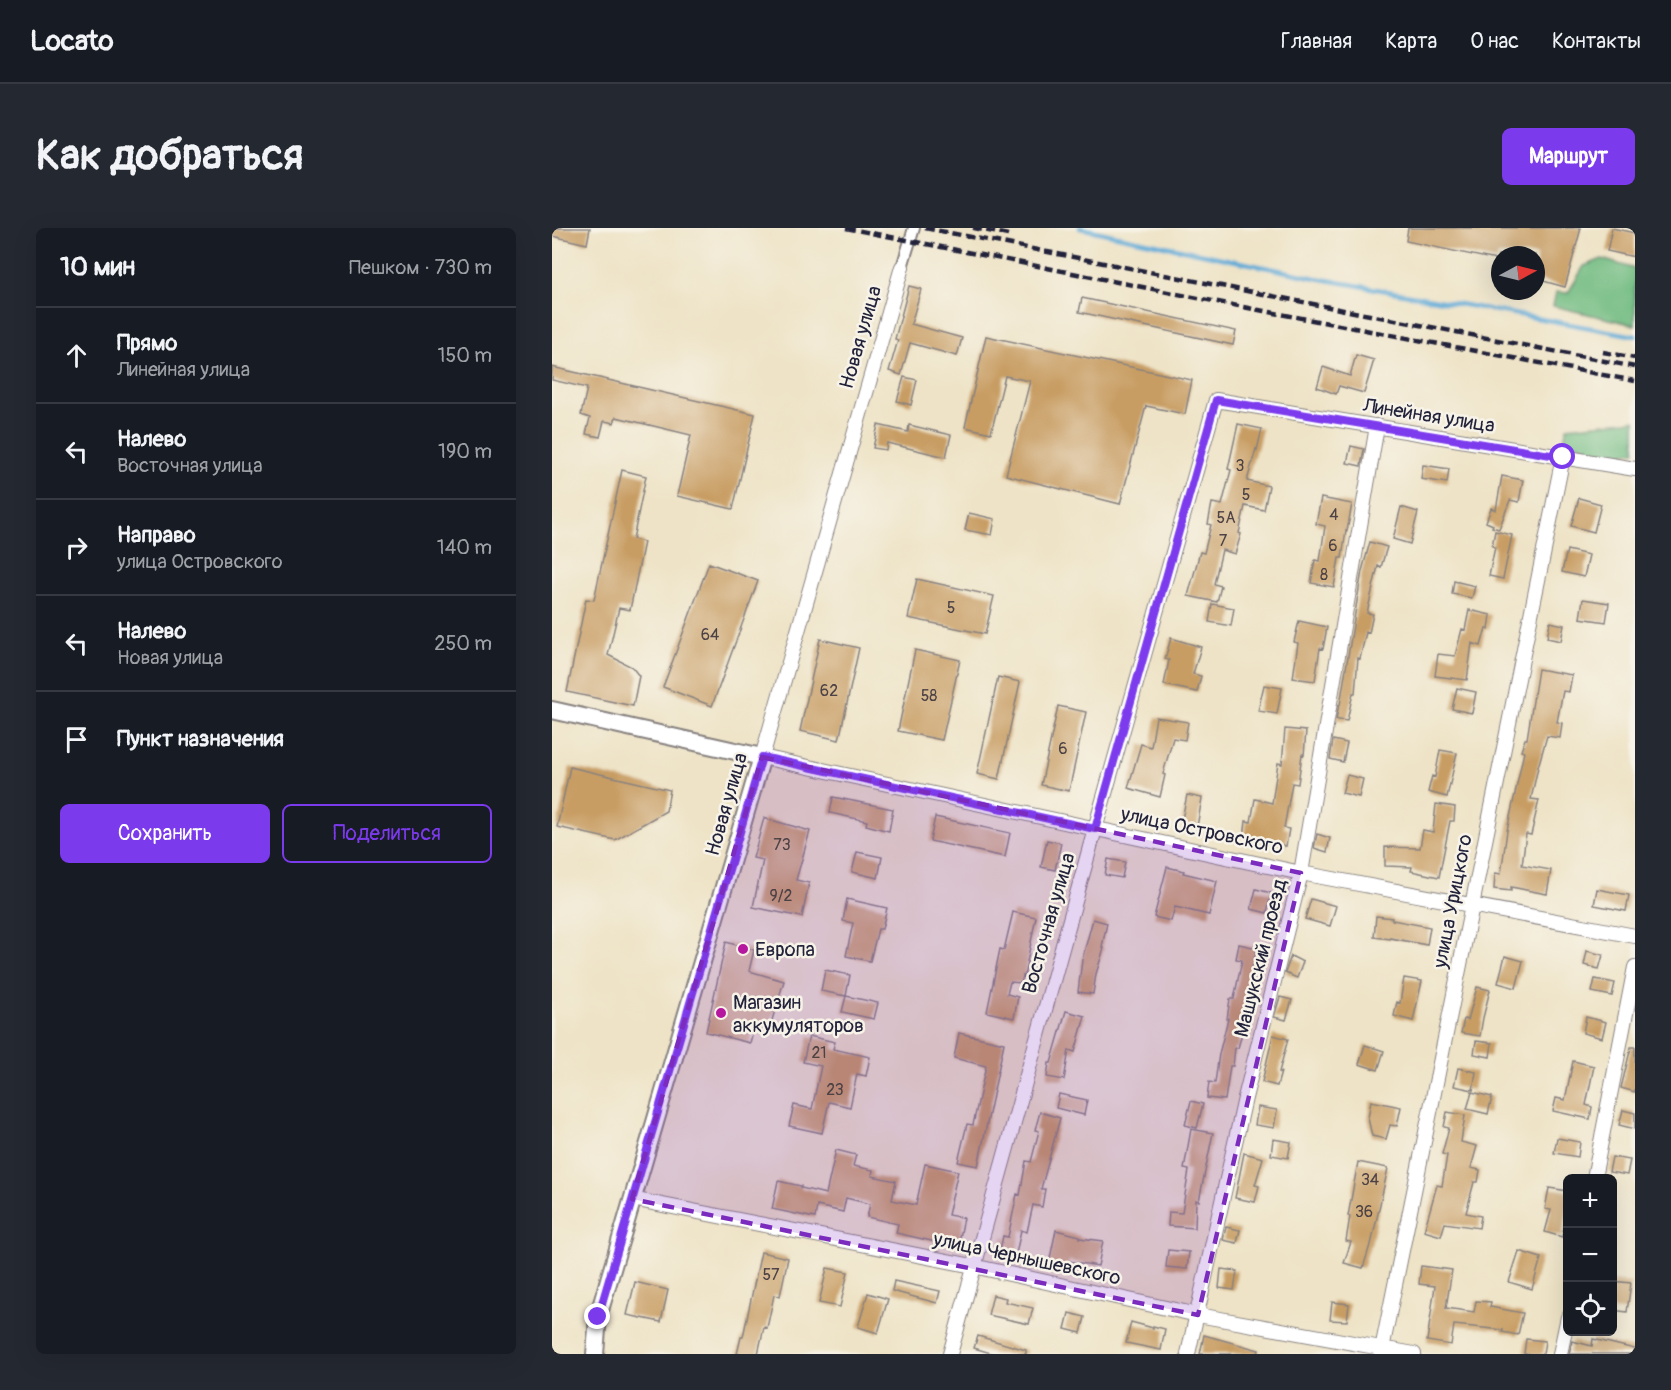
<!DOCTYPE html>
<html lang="ru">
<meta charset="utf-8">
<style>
:root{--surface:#171b24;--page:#242831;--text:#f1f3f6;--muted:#9ea1a6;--line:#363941;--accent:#7c3aed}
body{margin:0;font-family:Pangolin,sans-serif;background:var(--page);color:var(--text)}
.controls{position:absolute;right:18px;bottom:18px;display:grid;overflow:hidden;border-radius:9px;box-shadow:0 6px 24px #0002}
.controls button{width:54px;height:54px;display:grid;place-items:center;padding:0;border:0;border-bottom:2px solid var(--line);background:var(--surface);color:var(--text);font:30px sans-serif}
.compass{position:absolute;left:939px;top:18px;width:54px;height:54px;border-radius:50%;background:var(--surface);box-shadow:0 6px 24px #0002;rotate:83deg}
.stop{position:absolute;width:18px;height:18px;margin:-14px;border:4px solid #7c3aed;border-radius:50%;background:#fff}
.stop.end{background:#7c3aed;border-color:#fff;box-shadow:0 2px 6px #0008}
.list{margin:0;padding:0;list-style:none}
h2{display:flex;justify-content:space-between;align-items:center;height:78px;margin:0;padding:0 24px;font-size:26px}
h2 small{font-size:20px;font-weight:400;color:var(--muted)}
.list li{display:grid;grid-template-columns:39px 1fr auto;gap:18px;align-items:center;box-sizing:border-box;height:96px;padding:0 24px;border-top:2px solid var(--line)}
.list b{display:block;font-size:22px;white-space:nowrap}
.list p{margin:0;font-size:20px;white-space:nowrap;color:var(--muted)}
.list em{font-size:20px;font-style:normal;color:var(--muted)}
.actions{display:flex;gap:12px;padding:18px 24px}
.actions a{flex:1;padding:14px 0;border:2px solid var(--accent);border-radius:9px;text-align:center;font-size:21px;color:var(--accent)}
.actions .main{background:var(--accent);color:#fff}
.icon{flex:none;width:33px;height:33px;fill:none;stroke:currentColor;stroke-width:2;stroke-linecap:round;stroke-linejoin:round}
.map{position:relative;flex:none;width:1083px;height:1126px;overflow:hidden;border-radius:9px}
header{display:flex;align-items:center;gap:36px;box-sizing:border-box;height:84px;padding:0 30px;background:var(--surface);border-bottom:2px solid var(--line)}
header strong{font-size:28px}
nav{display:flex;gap:33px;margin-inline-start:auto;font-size:21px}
.intro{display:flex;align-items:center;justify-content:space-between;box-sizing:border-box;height:144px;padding:0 36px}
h1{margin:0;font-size:42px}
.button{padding:15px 27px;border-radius:9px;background:var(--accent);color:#fff;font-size:21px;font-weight:700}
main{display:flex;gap:36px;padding:0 36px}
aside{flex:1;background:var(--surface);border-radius:9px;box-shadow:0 6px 24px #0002}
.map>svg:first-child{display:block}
.forest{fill:#74bd84;stroke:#4b7060;stroke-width:1.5}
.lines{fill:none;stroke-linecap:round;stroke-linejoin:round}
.stream{stroke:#5eaad7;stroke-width:4.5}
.building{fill:#c89d64}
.pedestrian-casing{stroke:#888280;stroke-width:14}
.minor-casing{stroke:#888280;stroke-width:16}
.tertiary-casing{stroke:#888280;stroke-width:20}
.pedestrian{stroke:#fff;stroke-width:10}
.minor{stroke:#fff;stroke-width:14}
.tertiary{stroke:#fff;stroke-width:16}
.rail{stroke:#22223b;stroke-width:4.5;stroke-dasharray:9 4.5;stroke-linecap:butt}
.route{stroke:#7c3aed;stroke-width:8}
.marked{fill:#7b2cbf;fill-opacity:0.2;stroke:#7b2cbf;stroke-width:4.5;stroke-dasharray:12 8;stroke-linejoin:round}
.poi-dot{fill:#b5179e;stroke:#f7f3e8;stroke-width:2}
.labels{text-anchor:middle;stroke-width:5;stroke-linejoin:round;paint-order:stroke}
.number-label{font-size:16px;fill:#4c4145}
.street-label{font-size:20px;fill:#22223b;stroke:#f7f3e8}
.poi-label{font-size:20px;fill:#22223b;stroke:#f7f3e8;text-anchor:start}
</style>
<header>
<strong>Locato</strong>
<nav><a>Главная</a><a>Карта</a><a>О нас</a><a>Контакты</a></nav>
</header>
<div class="intro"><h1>Как добраться</h1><a class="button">Маршрут</a></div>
<main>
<aside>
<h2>10 мин<small>Пешком · 730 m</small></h2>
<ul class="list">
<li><svg class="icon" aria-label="ahead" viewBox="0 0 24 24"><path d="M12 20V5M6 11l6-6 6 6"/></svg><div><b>Прямо</b><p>Линейная улица</p></div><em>150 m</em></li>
<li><svg class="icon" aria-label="left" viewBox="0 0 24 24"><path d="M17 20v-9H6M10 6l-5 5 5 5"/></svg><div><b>Налево</b><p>Восточная улица</p></div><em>190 m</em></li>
<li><svg class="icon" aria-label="right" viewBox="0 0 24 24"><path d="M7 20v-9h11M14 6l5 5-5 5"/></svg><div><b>Направо</b><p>улица Островского</p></div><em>140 m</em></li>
<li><svg class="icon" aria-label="left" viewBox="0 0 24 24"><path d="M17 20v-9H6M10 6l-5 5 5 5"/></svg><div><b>Налево</b><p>Новая улица</p></div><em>250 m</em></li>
<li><svg class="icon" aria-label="arrive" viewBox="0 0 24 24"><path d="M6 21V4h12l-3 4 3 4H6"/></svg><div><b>Пункт назначения</b></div></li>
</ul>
<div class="actions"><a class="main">Сохранить</a><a>Поделиться</a></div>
</aside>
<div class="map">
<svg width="1083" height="1126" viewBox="0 0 1083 1126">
<rect width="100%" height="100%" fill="#f7f3e8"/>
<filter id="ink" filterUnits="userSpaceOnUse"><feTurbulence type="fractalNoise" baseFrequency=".0167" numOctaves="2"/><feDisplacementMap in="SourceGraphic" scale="12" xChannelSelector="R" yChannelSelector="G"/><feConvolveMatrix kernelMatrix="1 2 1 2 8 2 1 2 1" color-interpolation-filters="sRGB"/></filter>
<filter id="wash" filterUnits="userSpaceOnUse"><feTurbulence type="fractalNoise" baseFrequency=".008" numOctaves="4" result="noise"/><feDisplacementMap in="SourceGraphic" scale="24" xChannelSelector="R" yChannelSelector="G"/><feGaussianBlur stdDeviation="1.35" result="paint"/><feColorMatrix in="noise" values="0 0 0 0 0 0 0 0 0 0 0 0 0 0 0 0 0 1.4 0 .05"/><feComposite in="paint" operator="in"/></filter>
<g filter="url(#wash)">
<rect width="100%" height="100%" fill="#eee3c6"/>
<path class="forest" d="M1050,31L1083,41V97L1001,78L1004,64L1016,65L1032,38Z
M1083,192V223L1058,229L1012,212L1015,199Z"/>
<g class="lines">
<path class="stream" d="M528,0L764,50L1083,108"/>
</g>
<g id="blocks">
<path class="building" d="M0,0H38L35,16L0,8Z
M856,0H1029L1013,59L984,51V27H946L944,32L854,13Z
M1060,0L1083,5V29L1055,23Z
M357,58L369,61L359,96L410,110L405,128L358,115L349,147L337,143L346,112L343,111Z
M530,70L684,103L681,117L527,84Z
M434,108L640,152L633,186L594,178L568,276L454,247L478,153L453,148L439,205L413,199Z
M804,127L822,132L812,165L787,158L784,166L765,159L771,139L798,148Z
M0,139L203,186L181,281L125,268L139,207L64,189L62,195L52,193L48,209L34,206L38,190L29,187L35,160L0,152Z
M352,149L365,152L359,177L345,173Z
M686,196L710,201L705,222L704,221L695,253L717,258L712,282L693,278L687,305L689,306L683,326L670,322L662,356L669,358L665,374L636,368L648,324L652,325L659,297L656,296L660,275L670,277L679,242L676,241Z
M326,197L356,204L357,197L399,207L394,229L335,215L334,222L321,220Z
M799,218L812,221L809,238L795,235Z
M871,237L897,241L895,255L869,251Z
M70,242L94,248L81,311L92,314L78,382L67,380L56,427L80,439L87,448L81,478L15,464L34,371L42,372Z
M950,248L971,252L967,274L958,272L947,301L940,299L941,297L934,294L939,280L944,282Z
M769,270L800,276L795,303L794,302L790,330H787L782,359L759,355L763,332L768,333L773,298L764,296Z
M1027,270L1049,276L1042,304L1019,298Z
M849,279L866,284L858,316L841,311Z
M417,285L443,291L440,307L413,302Z
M943,303L960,307L951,351L937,348L943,319L940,318Z
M818,314L835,319L829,339L826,338L815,385L821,386L817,405L814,404L808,431L806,430L803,465H801L795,493L787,492L784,491L787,477H788L810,343Z
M1015,322L1037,327L1032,349L1010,344Z
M157,335L206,353L160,478L111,459Z
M365,351L442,368L433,406L356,390Z
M902,353L923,358L920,370L900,366Z
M1031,371L1057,375L1054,394L1028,390Z
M660,376L682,380L679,398L657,394Z
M917,382L939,387L937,401L934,400L929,418L920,415L915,452L883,448L886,426L903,428L910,401L913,402Z
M747,393L775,399L771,421L768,420L763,453L741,450L746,415L742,414Z
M998,394L1012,397L1009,413L995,410Z
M619,410L649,419L641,446L649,448L645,464L612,457L617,432L613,431Z
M268,411L307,420L287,512L248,503Z
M363,422L408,432L390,512L346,503Z
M986,441L1020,447L1017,464L1011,463L1005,494L1010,495L1008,510L995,508L986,539L979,571L987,572L979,607L974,606L970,637L999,642L995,666L959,659V663L942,661L943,645L949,646L955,603L972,524L969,523L973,511H975Z
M446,449L468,454L447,551L425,546Z
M712,457L730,460L725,486L706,483Z
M905,460L924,464L920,485L900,481Z
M506,478L534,484L517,563L489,557Z
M604,489L636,494L633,512L621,510L611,546L613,547L608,569L576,560L589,516L599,519Z
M733,501L754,503L752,527L750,526L746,556L740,555L732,600L737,601L734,618L692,610L694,593L699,594L703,571L720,575L726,535L730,536Z
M781,512L795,515L791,534L778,531Z
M888,522L905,525L895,569L876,564L880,548L883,549Z
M18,539L118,562L114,583L63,612L5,599Z
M795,547L811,551L807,569L790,565Z
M635,567L650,570L645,599L629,596Z
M281,569L341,581L337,603L314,597L315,593L278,585Z
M884,576L903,579L902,593H898L887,649L859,643L860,639L833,638V619L868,620L871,602L881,604Z
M383,589L458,605L453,629L378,613Z
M212,590L258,603L244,652L257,655L250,689L201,679L211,632L201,630Z
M765,606L778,610L775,624L762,620Z
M495,612L509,615L503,642L489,639Z
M305,624L330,629L326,650L300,644Z
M556,631L573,634L570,650L553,647Z
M615,639L632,643L631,645L665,653L657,687L623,679L619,693L602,689Z
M704,661L719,665L715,685L699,681Z
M1045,661L1077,667L1074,683L1042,677Z
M295,671L335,680L330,701H326L318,733L294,728L301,695L291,693Z
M759,671L784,678L778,698L753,691Z
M461,684L484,689L472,749L471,748L469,755L458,754L455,766L466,769L462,790L435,784L448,721L452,722Z
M824,688L840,690V692L878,699L875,717L838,710V711L822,709Z
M541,691L555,695L550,719L552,720L544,746L541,766L526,764L530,732Z
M174,714L202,722L197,743L232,753L217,802L202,799L198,815L154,804Z
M687,716L705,720L699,745H702L693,794L686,820H683L681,838H678L673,872L655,870L657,854L663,855L667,826L676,791H675L678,771H682L690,732L684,731Z
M1035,723L1051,727L1047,741L1032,737Z
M739,728L751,734L745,750L733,745Z
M953,728L971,733L964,760L946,755Z
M273,742L298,747L294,768L269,763Z
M852,750L870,753L861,793L842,788L845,774L848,775Z
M1043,751L1063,755L1060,768L1040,764Z
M925,759L938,762L931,790L928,808L909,805L912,791L916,792Z
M294,768L326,775L322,791L290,784Z
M728,769L740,772L734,792L722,789Z
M514,783L533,788L523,824L517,822L512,852L495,849L497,835H499Z
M1034,789L1054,794L1050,810L1031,805Z
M407,805L452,815L426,938L406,934L415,896L421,897L434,838L402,830Z
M721,807L736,811L727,844H729L725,858L710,854Z
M257,808L283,814L281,821L318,829L314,848L305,846L298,879L277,874L270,905L237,898L242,877L260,881L269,838L251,834Z
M924,813L940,815L938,829L922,826Z
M813,817L832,823L826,842L807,836Z
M1079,819H1083V864L1069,860Z
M1021,833L1042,838L1034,877L1040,879L1038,891L1001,883L1004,870L1013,872Z
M906,840L924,844L921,862L902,858Z
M920,864L940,869L936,886L915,881Z
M507,866L535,872L532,887L504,880Z
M639,873L651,876L645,900L633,897Z
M819,873L849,879L845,898L838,897L834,911L820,908L816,890Z
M706,879L725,882L722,900L703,897Z
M1071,882L1083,885V901L1067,897Z
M488,884L508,890L489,961H493L490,979L481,977L475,1004L469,1002L463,1031L447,1027L451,1008L456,1009L465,966L468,967L474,933L479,934L487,903L483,902Z
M895,884L913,887L909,914L925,918L919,940L928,942L926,954H922L914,985L929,988L927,1000L893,995L889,1008L872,1003L885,957L890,958L895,927L890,926L897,900L892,899Z
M639,901L661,905L647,973L644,972L643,1000L616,998L617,984L630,985L637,942L632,941Z
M1005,910L1028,914L1026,929L1002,925Z
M721,911L739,914L736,930L719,927Z
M284,922L304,927L301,938L321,942L320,948L344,953L340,972L364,977L373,936L406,943L396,987L412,990L406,1019L344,1005L346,996L315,989L318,976L294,970L291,984L265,978L263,990L220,981L226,953L249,958V960L274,966Z
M692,925L711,930L703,957L707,958L703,974L683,970Z
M1060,929L1078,932L1075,947L1057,944Z
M806,934L836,940L819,1017H818L811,1040L792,1035L799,1014L794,1013L798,988H796Z
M997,960L1016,963V980L1010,1009L993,1004L999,982L993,981Z
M674,999L688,1002L685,1015L671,1012Z
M504,1002L528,1008V1010L551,1013L546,1038L517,1033L514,1044L496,1040Z
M616,1022L637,1024L635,1041L614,1039Z
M967,1023L989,1030L980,1061L957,1054Z
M209,1024L236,1030L228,1068L222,1067L215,1100L212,1099L206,1126H185L189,1109H191Z
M869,1038L900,1042L894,1080L922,1084L924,1073L939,1074L938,1079L971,1085L966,1107L950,1104L951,1102L902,1097L899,1117L875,1113L883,1058L867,1056Z
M275,1040L296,1044L288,1079L267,1075Z
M669,1041L685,1043L682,1062L667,1060Z
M342,1053L388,1063L385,1075L340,1063Z
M1060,1053L1079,1055L1075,1084L1060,1082Z
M83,1054L116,1062L109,1094L75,1087Z
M316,1065L336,1071L326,1105L306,1099Z
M441,1067L454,1070L453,1074L481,1080L477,1096L436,1087Z
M780,1074L797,1076L795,1093L778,1092Z
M517,1085L533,1089L529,1105L513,1101Z
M579,1094L601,1100V1098L613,1101L609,1122L574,1115Z
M652,1107L707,1122L706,1126H648Z
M426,1108L474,1122V1126H442L422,1120Z
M974,1111L993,1113L991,1126H972Z
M1041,1111L1083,1121V1126H1017L1020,1113L1040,1118Z"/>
</g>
</g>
<g filter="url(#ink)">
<use href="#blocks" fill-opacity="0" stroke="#888280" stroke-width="1.5"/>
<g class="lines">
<defs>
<path id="pedestrian" d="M350,39L362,0"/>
<path id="minor" d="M350,39L210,529L749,645L1083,708
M1042,950L1083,739
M80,971L421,1038L646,1087L862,1126
M398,1126L543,601L664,172L1083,241
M636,1126L693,870L749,645L825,198
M829,1126L1011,229
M1008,1126L1016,1089"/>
<path id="tertiary" d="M0,482L210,529L46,1089L43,1126"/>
</defs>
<use href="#pedestrian" class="pedestrian-casing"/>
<use href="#minor" class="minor-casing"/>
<use href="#tertiary" class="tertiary-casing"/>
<use href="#pedestrian" class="pedestrian"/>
<use href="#minor" class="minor"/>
<use href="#tertiary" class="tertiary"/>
<path class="rail" d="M294,0L691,79L1083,153
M373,0L1083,139
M421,0L456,7
M1051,124L1083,130"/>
</g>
</g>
<g class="lines" filter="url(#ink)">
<path class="route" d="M46,1089L210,529L543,601L664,172L1011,229"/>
</g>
<path class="marked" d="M210,529L749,645L646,1087L80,971Z"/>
<g class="poi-dot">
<circle cx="191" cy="721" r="6"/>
<circle cx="169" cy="785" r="6"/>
</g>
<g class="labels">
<g class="number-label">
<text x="688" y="243">3</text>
<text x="694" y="272">5</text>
<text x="782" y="292">4</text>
<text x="674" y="295">5А</text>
<text x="671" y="318">7</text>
<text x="781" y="323">6</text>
<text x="772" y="352">8</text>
<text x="399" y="385">5</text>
<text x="158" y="412">64</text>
<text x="277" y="468">62</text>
<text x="377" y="473">58</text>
<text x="511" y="526">6</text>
<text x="230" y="622">73</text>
<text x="229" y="673">9/2</text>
<text x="267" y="830">21</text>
<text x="283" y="867">23</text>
<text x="818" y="957">34</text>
<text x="812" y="989">36</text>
<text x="219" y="1052">57</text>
</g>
<g class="street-label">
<text transform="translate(308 109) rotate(-74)" y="7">Новая улица</text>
<text transform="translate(877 187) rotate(9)" y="7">Линейная улица</text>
<text transform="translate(174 576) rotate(-74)" y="7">Новая улица</text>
<text transform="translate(650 602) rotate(12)" y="7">улица Островского</text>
<text transform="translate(900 673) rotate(-79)" y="7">улица Урицкого</text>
<text transform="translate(496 695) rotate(-74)" y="7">Восточная улица</text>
<text transform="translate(708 730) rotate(-76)" y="7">Машукский проезд</text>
<text transform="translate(475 1030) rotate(12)" y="7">улица Чернышевского</text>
</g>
<g class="poi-label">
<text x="203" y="728">Европа</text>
<text x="181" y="781">Магазин<tspan x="181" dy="23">аккумуляторов</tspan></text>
</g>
</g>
</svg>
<div class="controls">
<button>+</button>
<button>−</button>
<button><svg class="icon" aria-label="locate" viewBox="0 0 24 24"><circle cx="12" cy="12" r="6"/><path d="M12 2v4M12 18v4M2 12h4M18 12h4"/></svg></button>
</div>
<svg class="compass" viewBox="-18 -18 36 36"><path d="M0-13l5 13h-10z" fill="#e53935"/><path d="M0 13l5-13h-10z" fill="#9ea1a6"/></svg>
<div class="stop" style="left:1011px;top:229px"></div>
<div class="stop end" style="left:46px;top:1089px"></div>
</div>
</main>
